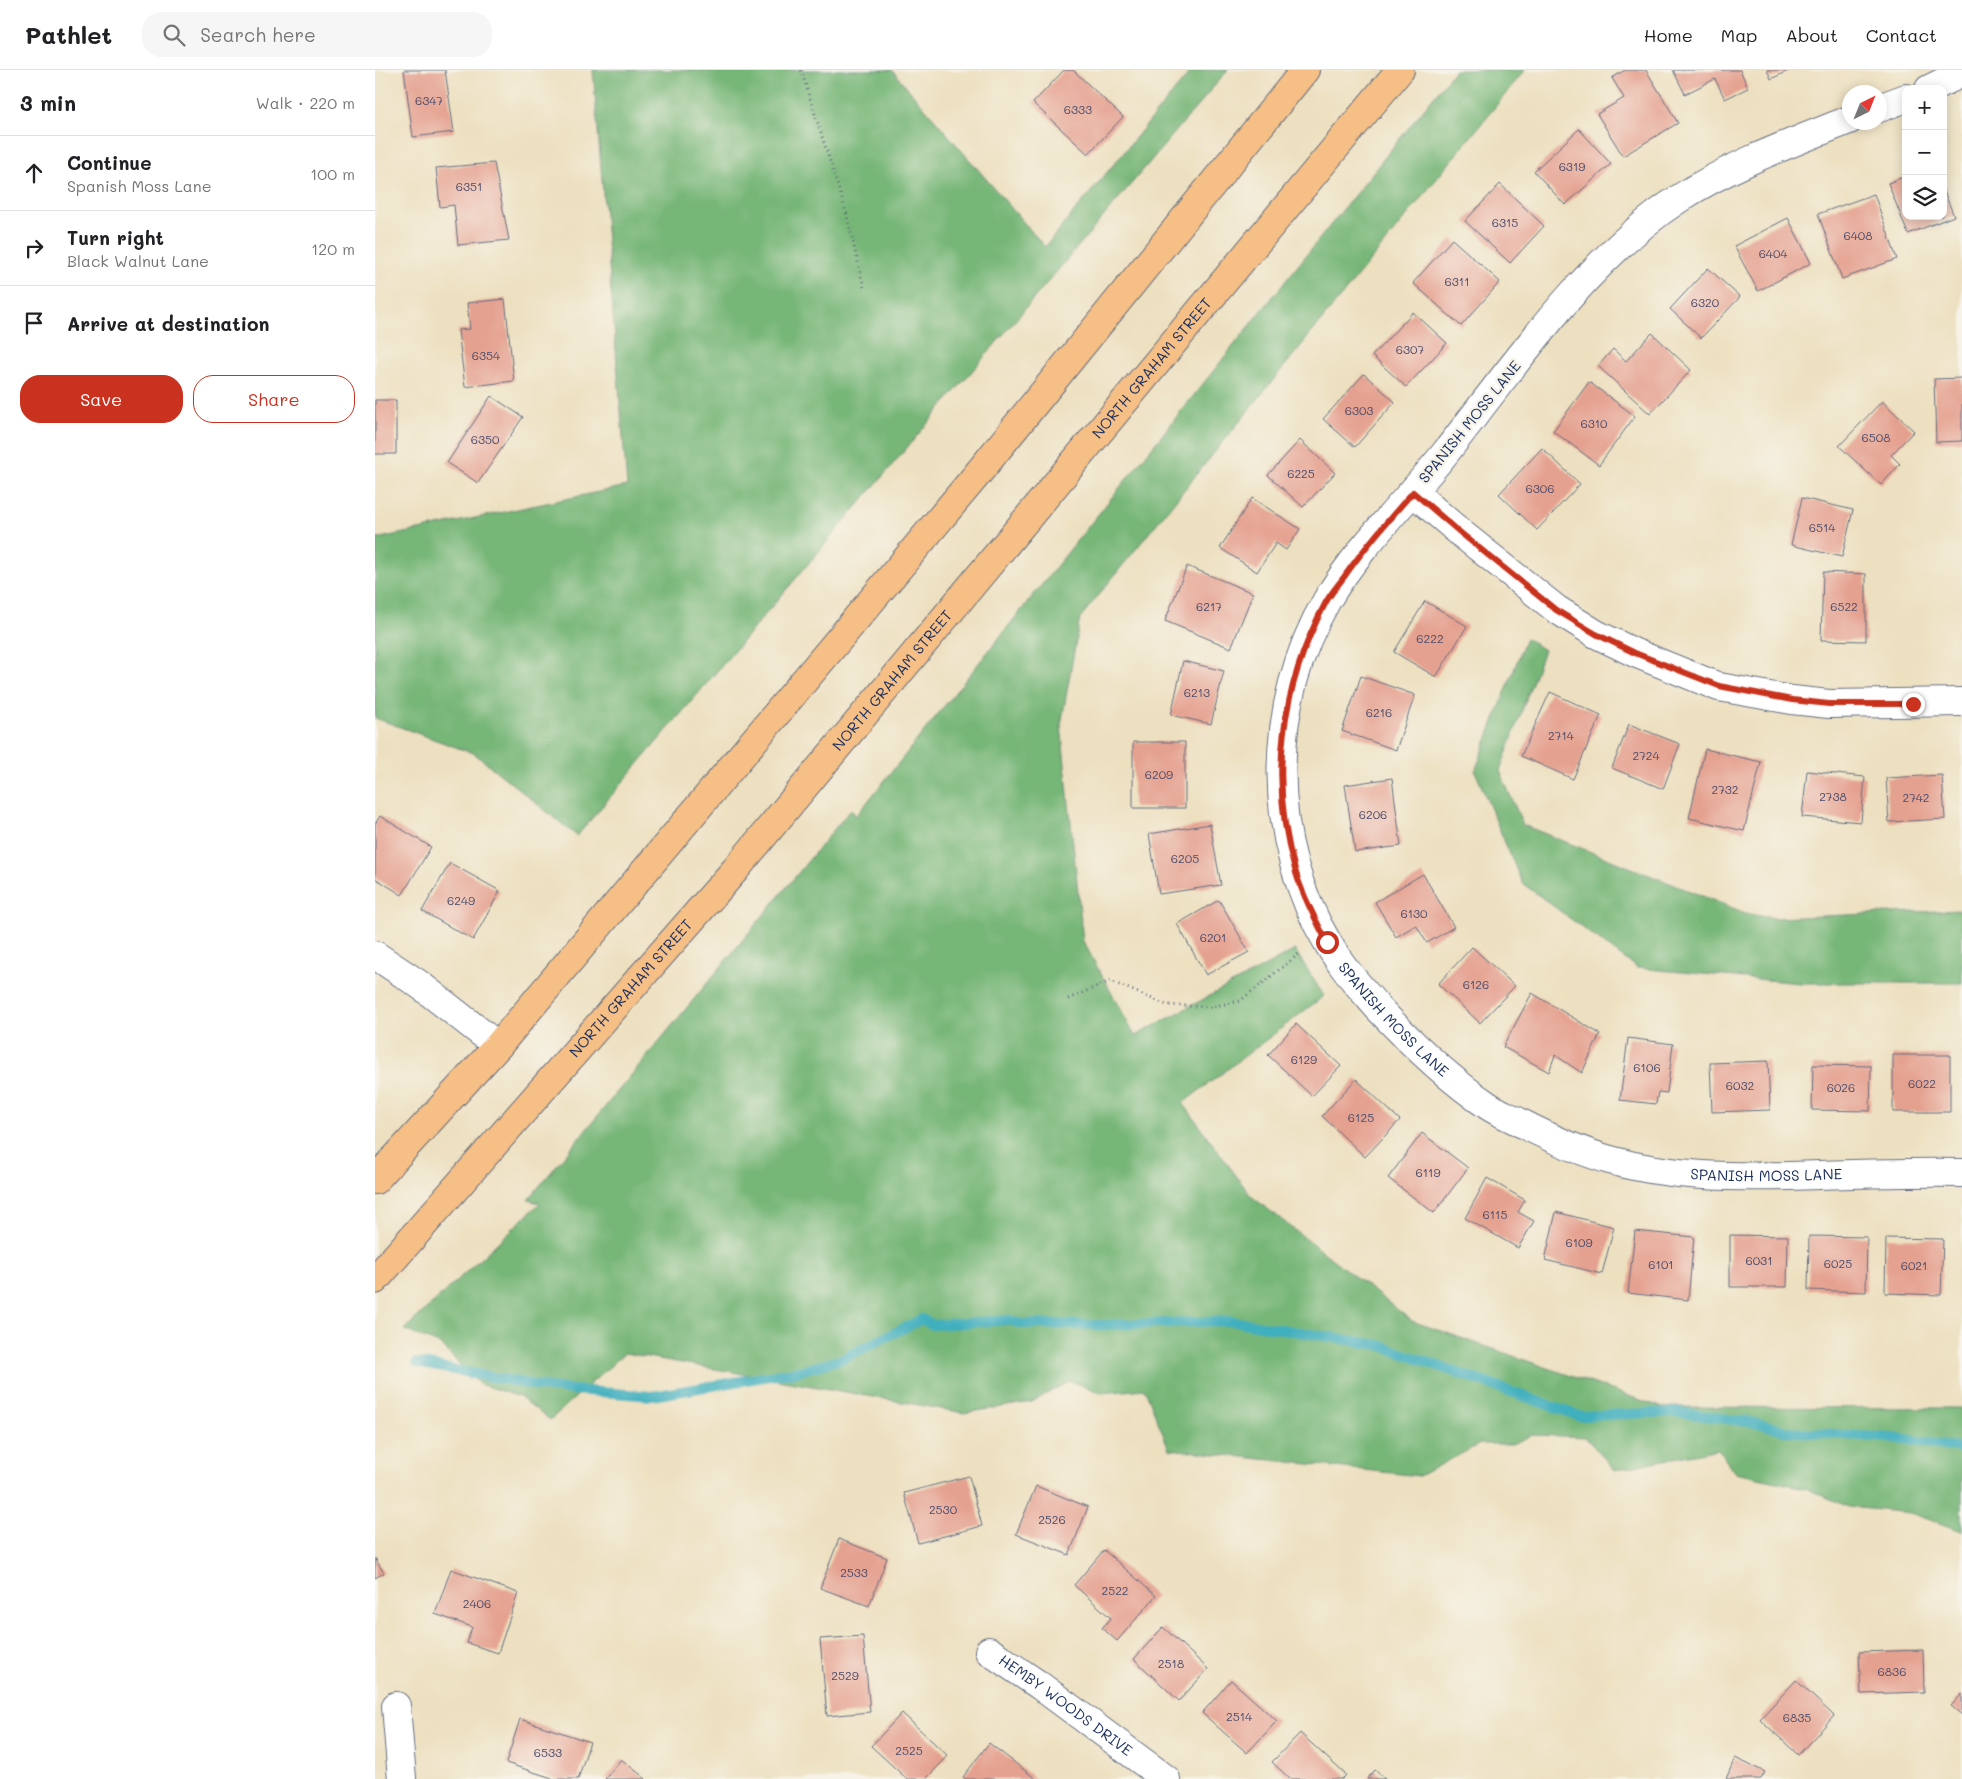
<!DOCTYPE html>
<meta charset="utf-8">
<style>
:root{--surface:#fff;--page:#f6f6f6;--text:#202124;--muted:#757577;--line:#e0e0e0;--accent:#c8321e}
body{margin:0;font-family:Mali,sans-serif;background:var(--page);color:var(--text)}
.controls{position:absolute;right:15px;top:15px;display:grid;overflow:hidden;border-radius:10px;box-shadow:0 2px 12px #0003}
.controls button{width:45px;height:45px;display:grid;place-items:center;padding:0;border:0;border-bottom:1px solid var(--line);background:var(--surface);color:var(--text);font:25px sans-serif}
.compass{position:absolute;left:1467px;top:15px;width:45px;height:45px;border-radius:50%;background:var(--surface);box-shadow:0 2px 12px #0003;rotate:43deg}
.stop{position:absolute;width:15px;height:15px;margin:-11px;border:4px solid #c8321e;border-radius:50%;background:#fff}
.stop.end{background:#c8321e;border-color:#fff;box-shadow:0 1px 5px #0008}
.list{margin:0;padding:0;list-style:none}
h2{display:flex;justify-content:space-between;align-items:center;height:65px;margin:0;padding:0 20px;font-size:21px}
h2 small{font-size:16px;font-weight:400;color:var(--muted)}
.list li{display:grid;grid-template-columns:32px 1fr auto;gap:15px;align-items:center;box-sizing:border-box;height:75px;padding:0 20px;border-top:1px solid var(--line)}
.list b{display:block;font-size:19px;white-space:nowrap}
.list p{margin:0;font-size:16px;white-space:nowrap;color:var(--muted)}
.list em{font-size:16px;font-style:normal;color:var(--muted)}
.actions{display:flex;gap:10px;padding:15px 20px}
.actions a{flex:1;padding:11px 0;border:1px solid var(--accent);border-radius:20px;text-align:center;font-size:18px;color:var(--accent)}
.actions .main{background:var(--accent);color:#fff}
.icon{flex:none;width:28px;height:28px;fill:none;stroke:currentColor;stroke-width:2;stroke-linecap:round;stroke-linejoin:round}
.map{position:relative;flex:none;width:1587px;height:1709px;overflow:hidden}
header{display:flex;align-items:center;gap:30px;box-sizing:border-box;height:70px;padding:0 25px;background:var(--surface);border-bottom:1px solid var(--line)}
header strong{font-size:24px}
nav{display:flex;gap:28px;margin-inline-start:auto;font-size:18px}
.search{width:350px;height:45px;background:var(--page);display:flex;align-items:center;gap:12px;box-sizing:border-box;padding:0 18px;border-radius:20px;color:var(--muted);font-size:19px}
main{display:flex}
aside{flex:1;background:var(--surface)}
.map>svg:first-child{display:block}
.forest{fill:#76b677;stroke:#48726a}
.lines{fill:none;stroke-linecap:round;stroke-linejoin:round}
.stream{stroke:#41afbe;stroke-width:10}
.building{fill:#e5a190}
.minor-casing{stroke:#646d80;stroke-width:30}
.major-casing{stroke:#646d80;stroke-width:30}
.path{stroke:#646d80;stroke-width:3;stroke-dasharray:1 4;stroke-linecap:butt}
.minor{stroke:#fff;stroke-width:28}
.major{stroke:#f5bf86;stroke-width:28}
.route{stroke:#c8321e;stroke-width:6}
.labels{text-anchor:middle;stroke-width:5;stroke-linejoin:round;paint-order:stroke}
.number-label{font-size:12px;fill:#4e4c6a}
.street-label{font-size:15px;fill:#1b2f5e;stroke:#f7f3e8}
</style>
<header>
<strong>Pathlet</strong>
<div class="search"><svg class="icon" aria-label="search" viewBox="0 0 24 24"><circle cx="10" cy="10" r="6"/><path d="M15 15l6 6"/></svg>Search here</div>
<nav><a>Home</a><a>Map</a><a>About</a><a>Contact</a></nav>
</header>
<main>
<aside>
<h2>3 min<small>Walk · 220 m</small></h2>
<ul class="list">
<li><svg class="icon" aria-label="ahead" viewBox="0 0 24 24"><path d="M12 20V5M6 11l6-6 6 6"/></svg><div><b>Continue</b><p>Spanish Moss Lane</p></div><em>100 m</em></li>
<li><svg class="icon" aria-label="right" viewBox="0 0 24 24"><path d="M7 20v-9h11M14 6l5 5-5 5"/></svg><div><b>Turn right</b><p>Black Walnut Lane</p></div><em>120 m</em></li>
<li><svg class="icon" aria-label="arrive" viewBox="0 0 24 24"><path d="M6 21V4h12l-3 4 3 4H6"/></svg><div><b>Arrive at destination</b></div></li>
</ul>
<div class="actions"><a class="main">Save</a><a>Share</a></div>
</aside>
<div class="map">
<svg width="1587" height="1709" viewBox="0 0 1587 1709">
<rect width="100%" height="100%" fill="#f7f3e8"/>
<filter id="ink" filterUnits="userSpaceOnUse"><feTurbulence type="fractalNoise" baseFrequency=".02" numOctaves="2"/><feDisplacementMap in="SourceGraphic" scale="10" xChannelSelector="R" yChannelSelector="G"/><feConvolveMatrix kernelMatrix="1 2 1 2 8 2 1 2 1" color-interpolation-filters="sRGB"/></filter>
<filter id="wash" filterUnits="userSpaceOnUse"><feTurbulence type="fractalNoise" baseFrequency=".0096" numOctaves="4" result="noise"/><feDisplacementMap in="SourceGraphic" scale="20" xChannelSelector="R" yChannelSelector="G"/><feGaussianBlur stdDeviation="1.12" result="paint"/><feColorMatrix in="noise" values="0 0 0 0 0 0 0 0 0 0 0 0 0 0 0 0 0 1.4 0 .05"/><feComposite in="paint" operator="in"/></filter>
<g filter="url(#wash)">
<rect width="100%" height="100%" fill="#ede0c0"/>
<path class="forest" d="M218,0H517L670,177L817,0H853L202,766L100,684L0,648V467L5,468L252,416Z
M1080,0H1150L705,548L686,655L708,871L760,966L920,880L949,926L808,1033L876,1126L1037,1251L1286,1337L1587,1338V1461L1535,1443L1474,1437L1430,1418L1360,1403L1343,1379L1240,1400L1210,1367L1158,1365L1137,1374H1105L1044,1406L794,1379L770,1319L727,1323L695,1311L657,1332L589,1343L250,1283L175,1350L145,1327L104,1314L66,1275L29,1260L165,1133L153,1130L476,739L481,746Z
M1151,568L1169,580L1125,701L1148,755L1373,844L1400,848L1587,840V913H1425L1262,898L1147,813L1100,701Z"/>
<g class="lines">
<path class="stream" d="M42,1293L174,1318L277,1326L424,1301L467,1289L547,1249L558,1255L634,1250L646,1254L725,1255L856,1251L1004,1275L1204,1346L1302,1342L1387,1354L1412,1361L1531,1369L1587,1379"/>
</g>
<g id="blocks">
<path class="building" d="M29,0H70L79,62L38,67Z
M689,0H698L748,47L713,84L658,33Z
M1250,0H1271L1303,53L1248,86L1222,44L1249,28L1237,8Z
M1298,0H1365L1373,18L1350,29L1340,9L1310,24Z
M1392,0H1415L1396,9Z
M1204,59L1236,94L1190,135L1159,101Z
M119,93L134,170L83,175L79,135L65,137L61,98Z
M1531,106V146H1568V119L1579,146L1533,164L1513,113Z
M1125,114L1169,156L1135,193L1090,151Z
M1499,124L1522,189L1467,209L1443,144Z
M1413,148L1436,193L1383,221L1359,176Z
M1077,169L1125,212L1086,256L1038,213Z
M1333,198L1365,227L1326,268L1295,239Z
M130,229L139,311L90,317L83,260L95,259L92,233Z
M1038,242L1072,273L1031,317L997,286Z
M1277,263L1316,300L1275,344L1223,296L1238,279L1251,291Z
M989,304L1020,332L980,377L948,349Z
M1587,308V371L1561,372L1559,309Z
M1214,312L1260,346L1224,395L1178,361Z
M116,326L148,347L103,413L72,393Z
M0,330H21V384H0Z
M1507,331L1539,361L1516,385L1525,394L1506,415L1464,376Z
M925,370L960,403L928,437L893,405Z
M1167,378L1205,414L1162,460L1124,424Z
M877,428L925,459L911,480L901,473L882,502L845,478Z
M1427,428L1478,440L1467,487L1416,475Z
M812,496L878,523L856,578L790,551Z
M1448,502L1491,504V571L1446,570Z
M1050,531L1092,556L1061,607L1019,582Z
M808,591L849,601L836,654L796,645Z
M986,606L1040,625L1021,680L967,661Z
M1175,622L1226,645L1198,709L1146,686Z
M1254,654L1305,674L1288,719L1237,698Z
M758,672H810V738H758Z
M1330,679L1386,692L1369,761L1314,748Z
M1432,701L1490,707L1486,752L1427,747Z
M1567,705L1570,749L1514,752L1511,708Z
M1017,708L1026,776L980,782L970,715Z
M5,746L56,777L27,825L0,808V754Z
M835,754L846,815L784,824L774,764Z
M75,793L125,821L98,870L47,841Z
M1048,804L1079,857L1052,873L1041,855L1021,867L1000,832Z
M844,830L874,882L831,905L802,854Z
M1097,877L1140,916L1105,953L1063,914Z
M1157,923L1225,964L1207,1003L1180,985L1174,1002L1128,977Z
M921,954L966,996L937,1026L893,985Z
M1253,968L1298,974L1292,1023L1283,1022L1281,1034L1245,1030Z
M1518,985H1575V1042H1518Z
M1393,991L1395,1040L1337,1042L1335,993Z
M1438,995L1496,996L1495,1041L1437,1040Z
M981,1009L1025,1050L990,1087L947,1046Z
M1047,1063L1093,1098L1059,1143L1013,1108Z
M1112,1108L1150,1130L1143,1142L1159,1151L1143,1178L1090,1148Z
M1181,1142L1239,1157L1227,1204L1170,1190Z
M1260,1161L1319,1167L1313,1230L1253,1223Z
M1355,1165L1413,1166L1412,1217H1355Z
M1434,1166L1492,1167L1491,1222L1433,1220Z
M1511,1168L1568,1169L1566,1225L1510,1223Z
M594,1406L607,1456L543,1473L529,1423Z
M661,1416L713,1437L694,1485L641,1464Z
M464,1469L512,1488L494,1536L445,1518Z
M729,1480L781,1526L742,1571L727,1558L736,1548L699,1515Z
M0,1488L9,1503L0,1508Z
M76,1499L143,1523L123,1583L92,1573L97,1557L60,1544Z
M788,1557L833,1599L804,1631L759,1589Z
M488,1566L495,1642L452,1646L445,1569Z
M1548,1580L1549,1622L1486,1624L1484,1582Z
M856,1610L902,1651L872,1683L827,1643Z
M1421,1610L1459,1646L1423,1685L1385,1649Z
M1587,1624V1645L1576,1636Z
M527,1643L573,1686L551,1709H532L496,1676Z
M145,1649L215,1672L203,1709H180L131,1693Z
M925,1663L971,1705L967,1709H915L897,1692Z
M614,1673L661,1709H591L588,1707Z
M1360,1688L1390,1702L1386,1709H1351Z
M246,1689L271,1709H230Z
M1000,1700L1010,1709H992Z"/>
</g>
</g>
<g filter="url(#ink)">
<use href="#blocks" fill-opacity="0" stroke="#646d80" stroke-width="1"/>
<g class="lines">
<defs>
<g id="minor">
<path d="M1554,19L1587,3"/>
<path d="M1504,38L1531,28"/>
<path id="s1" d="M1474,50C1416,73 1355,95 1302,130C1212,189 1138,297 1071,382C1032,431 984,476 952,530C891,635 891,771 954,875C968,899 986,918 1004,939C1037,974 1072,1008 1112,1035C1122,1042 1133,1046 1144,1052C1173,1067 1203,1081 1235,1090C1294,1107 1355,1107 1415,1106C1472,1104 1530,1102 1587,1103"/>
<path d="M1038,422L1087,464L1181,539L1221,564L1260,583L1344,617L1417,630L1454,634L1587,632"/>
<path d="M0,885L45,915L123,976"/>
<path id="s2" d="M614,1581L664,1615L791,1709"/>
<path d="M21,1636L27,1709"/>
</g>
<g id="major">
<path d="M0,1110L123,976L600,407L930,0"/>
<path id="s3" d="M0,1210L360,800L1025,0"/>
</g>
</defs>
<use href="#minor" class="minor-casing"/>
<use href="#major" class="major-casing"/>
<path class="path" d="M426,0L471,142L489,218
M693,929L735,911L792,935L835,937L865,931L924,884"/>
<use href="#minor" class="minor"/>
<use href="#major" class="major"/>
</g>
</g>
<g class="lines" filter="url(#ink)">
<path class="route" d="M952,872C941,850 928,827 921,803C893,710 906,616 951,532C956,523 963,515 969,507C990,477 1014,449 1038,422L1087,464L1181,540L1221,564L1260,583L1344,616L1417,630L1454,634H1538"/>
</g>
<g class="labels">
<g class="number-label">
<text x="54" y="35">6347</text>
<text x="703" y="44">6333</text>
<text x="1197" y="101">6319</text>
<text x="94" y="121">6351</text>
<text x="1130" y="157">6315</text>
<text x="1483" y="170">6408</text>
<text x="1398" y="188">6404</text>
<text x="1082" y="216">6311</text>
<text x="1330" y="237">6320</text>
<text x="1035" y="284">6307</text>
<text x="111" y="290">6354</text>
<text x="984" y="345">6303</text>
<text x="1219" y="358">6310</text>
<text x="1501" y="372">6508</text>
<text x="110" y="374">6350</text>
<text x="926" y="408">6225</text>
<text x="1165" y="423">6306</text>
<text x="1447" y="462">6514</text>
<text x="834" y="541">6217</text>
<text x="1469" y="541">6522</text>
<text x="1055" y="573">6222</text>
<text x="822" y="627">6213</text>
<text x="1004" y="647">6216</text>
<text x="1186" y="670">2714</text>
<text x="1271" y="690">2724</text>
<text x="784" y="709">6209</text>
<text x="1350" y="724">2732</text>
<text x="1458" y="731">2738</text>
<text x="1541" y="732">2742</text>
<text x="998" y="749">6206</text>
<text x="810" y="793">6205</text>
<text x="86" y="835">6249</text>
<text x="1039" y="848">6130</text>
<text x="838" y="872">6201</text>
<text x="1101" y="919">6126</text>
<text x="929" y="994">6129</text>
<text x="1272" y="1002">6106</text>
<text x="1547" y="1018">6022</text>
<text x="1365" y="1020">6032</text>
<text x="1466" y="1022">6026</text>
<text x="986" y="1052">6125</text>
<text x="1053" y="1107">6119</text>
<text x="1120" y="1149">6115</text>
<text x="1204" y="1177">6109</text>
<text x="1384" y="1195">6031</text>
<text x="1463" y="1198">6025</text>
<text x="1286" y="1199">6101</text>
<text x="1539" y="1200">6021</text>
<text x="568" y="1444">2530</text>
<text x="677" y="1454">2526</text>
<text x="479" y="1507">2533</text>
<text x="740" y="1525">2522</text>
<text x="102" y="1538">2406</text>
<text x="796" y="1598">2518</text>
<text x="1517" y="1606">6836</text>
<text x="470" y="1610">2529</text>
<text x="864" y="1651">2514</text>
<text x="1422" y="1652">6835</text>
<text x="534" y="1685">2525</text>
<text x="173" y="1687">6533</text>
</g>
<g class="street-label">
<text dy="5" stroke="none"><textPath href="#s3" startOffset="1198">NORTH GRAHAM STREET</textPath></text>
<text transform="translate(1095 352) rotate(-51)" y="5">SPANISH MOSS LANE</text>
<text dy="5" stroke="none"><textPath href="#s3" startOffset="792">NORTH GRAHAM STREET</textPath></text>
<text dy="5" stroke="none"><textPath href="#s3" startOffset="388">NORTH GRAHAM STREET</textPath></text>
<text dy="5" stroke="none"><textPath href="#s1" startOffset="1184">SPANISH MOSS LANE</textPath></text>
<text dy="5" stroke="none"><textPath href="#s1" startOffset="1604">SPANISH MOSS LANE</textPath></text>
<text dy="5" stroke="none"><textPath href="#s2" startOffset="94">HEMBY WOODS DRIVE</textPath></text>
</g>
</g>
</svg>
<div class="controls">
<button>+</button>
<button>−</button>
<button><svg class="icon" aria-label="layers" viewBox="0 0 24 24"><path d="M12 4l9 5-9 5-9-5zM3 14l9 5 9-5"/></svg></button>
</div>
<svg class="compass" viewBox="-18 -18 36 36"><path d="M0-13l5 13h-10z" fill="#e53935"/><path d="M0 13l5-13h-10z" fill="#757577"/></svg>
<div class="stop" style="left:952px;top:872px"></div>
<div class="stop end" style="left:1538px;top:634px"></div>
</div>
</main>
